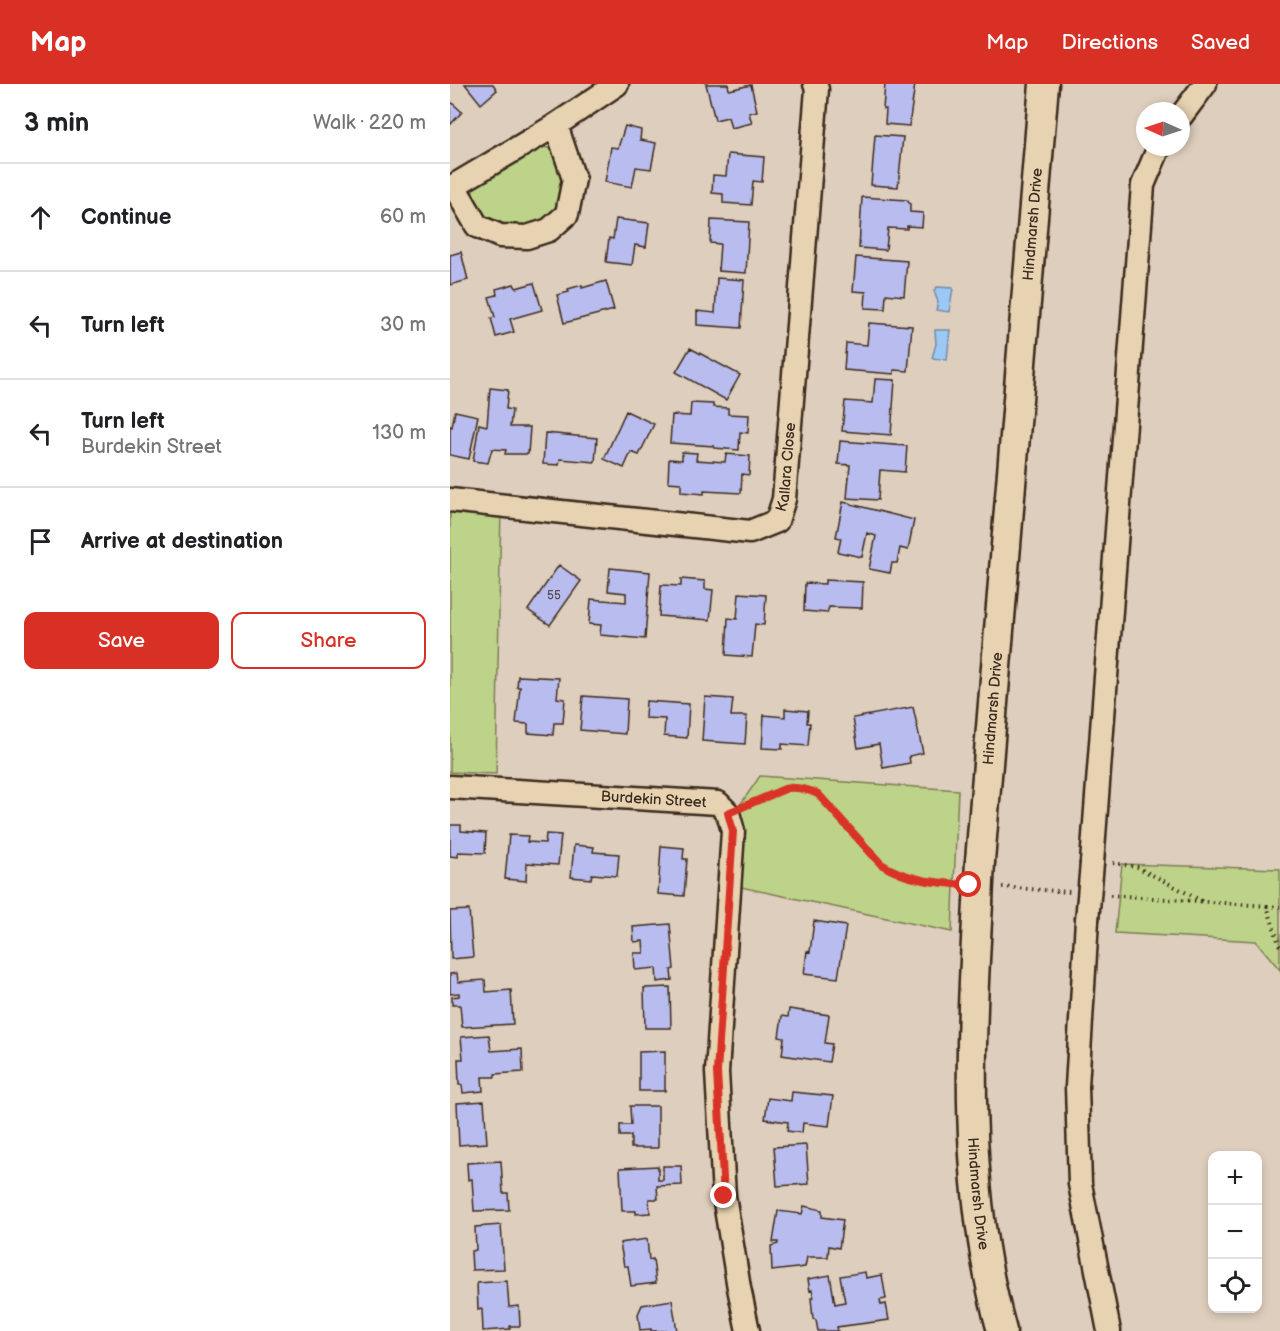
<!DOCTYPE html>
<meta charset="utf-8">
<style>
:root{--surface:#fff;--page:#f6f6f6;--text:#202124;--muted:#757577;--line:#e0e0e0;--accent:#d93025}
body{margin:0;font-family:"Balsamiq Sans",sans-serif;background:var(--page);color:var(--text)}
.controls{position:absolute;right:18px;bottom:18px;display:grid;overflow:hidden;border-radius:12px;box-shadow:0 3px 9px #0003}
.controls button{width:54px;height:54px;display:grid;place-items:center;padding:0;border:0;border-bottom:2px solid var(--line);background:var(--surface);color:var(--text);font:30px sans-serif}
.compass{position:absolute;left:686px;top:18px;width:54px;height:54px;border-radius:50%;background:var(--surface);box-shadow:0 3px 9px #0003;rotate:273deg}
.stop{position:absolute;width:18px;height:18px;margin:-14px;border:4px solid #d93025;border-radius:50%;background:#fff}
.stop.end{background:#d93025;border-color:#fff;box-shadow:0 2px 6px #0008}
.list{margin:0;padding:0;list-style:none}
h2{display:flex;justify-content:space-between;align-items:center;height:78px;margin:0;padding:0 24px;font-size:26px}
h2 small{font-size:20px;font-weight:400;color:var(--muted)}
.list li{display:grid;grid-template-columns:39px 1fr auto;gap:18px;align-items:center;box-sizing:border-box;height:108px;padding:0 24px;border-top:2px solid var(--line)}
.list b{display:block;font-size:22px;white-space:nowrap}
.list p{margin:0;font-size:20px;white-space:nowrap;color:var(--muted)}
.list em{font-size:20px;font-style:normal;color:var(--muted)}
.actions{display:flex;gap:12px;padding:18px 24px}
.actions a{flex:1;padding:14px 0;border:2px solid var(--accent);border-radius:12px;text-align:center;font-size:21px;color:var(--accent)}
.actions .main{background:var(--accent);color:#fff}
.icon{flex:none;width:33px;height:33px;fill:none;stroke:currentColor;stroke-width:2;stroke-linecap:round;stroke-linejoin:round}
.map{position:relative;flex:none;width:830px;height:1247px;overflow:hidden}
header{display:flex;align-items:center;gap:36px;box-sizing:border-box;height:84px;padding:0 30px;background:var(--accent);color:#fff}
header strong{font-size:28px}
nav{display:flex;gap:33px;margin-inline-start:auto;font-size:21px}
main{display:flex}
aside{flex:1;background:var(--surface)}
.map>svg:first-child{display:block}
.green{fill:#bdd389;stroke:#7c7e54;stroke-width:1.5}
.water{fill:#9bc9f6;stroke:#7589a0;stroke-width:1.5}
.building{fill:#b9bcee;stroke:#3b2a1e;stroke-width:1.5}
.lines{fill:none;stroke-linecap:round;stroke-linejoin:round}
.minor-casing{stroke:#3b2a1e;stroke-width:27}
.major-casing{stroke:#3b2a1e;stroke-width:33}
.path{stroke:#3b2a1e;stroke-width:4;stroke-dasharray:1.5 4.5;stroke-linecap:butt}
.minor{stroke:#e7d3b1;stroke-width:22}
.major{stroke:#e7d3b1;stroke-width:28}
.minor-bridge-casing{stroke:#3b2a1e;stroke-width:27;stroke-linecap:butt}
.major-bridge-casing{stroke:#3b2a1e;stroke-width:33;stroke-linecap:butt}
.minor-bridge{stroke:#e7d3b1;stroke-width:22}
.major-bridge{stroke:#e7d3b1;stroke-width:28}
.route{stroke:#d93025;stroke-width:8}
.labels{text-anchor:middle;stroke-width:4.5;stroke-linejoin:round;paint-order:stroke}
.number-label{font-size:12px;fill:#5a4e52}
.street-label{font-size:15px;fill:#3b2a1e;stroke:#e7d3b1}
</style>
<header>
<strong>Map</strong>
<nav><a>Map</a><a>Directions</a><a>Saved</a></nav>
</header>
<main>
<aside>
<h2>3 min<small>Walk · 220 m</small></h2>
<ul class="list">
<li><svg class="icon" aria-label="ahead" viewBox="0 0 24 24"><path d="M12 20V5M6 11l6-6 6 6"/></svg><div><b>Continue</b></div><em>60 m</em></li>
<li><svg class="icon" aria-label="left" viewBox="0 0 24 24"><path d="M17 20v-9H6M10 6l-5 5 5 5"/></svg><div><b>Turn left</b></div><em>30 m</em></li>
<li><svg class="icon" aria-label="left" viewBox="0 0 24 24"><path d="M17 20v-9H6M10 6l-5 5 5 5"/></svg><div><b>Turn left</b><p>Burdekin Street</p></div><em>130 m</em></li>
<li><svg class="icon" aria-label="arrive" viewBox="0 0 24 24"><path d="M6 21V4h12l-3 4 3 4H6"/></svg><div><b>Arrive at destination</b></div></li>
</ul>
<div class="actions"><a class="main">Save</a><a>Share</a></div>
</aside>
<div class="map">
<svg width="830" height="1247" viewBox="0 0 830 1247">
<rect width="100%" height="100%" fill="#decebd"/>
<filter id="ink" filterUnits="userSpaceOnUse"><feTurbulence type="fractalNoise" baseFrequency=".0167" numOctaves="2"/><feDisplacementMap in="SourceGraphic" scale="12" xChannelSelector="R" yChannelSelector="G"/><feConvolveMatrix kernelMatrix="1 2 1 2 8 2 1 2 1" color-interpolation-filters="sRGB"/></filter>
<g filter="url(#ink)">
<path class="green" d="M86,63L100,64L108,68L116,106L101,134L77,148L31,136L21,114L24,103Z
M0,416L51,421L46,690L0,688Z
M310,692L508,706L502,848L286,802L288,724Z
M672,780L830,785V886L806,857L665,849Z"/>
<path class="water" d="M487,203L503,204L499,228L486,226L488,218L484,207Z
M485,246H500L497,276L482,274L486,260Z"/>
<path class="building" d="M15,0H43L47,6L31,20Z
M256,0H278L279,6L301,1L307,27L299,29L302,39L281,44L278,33L265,36Z
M435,0H465L459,42L435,40L436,25H433Z
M0,17L12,28L0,41Z
M175,42L191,46L190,56L206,59L201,85L186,83L182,103L155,98L161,63L168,64Z
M425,51L453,53L448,103L421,101Z
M278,70L314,73L312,98L303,97L301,121L273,119V110L262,109L263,91L276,92Z
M412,113L457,116L460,120V128L473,129L472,143L457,142V145L438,144L436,166L409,164Z
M166,135L199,139L196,163L185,161L182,181L156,178L159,154L163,155Z
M261,136L299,138L296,189L268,187L270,160L260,159Z
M11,168L18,196L0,201V171Z
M406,173L457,177L454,212L436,210L435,225L415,224L416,208L403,207Z
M267,194L294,196L291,244L247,241V227L265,229Z
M156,197L164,226L114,239L107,211L119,208L118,205L132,201V204Z
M84,199L92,226L60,235L64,248L46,253L41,234L45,233L39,213L47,211L46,205L64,200L66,204Z
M419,239L462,242L458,287L444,286V290L394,286L396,259L417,261Z
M240,264L290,291L276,316L226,288Z
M425,295L445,296L441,351L392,347L395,317L423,319Z
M40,304L58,306L56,325L62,326L60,343H80L78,370H55L56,366L42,365L38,379L23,377L29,340L37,342Z
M241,319L263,320V323L278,324V330L299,331L298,349L290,348L289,366L264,364V362L220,359L222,331L240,332Z
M5,327L28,332L19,375L0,371V342L2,343Z
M176,327L204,340L189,371L181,368L174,384L154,375Z
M95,349L147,354L145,378L110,375L109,381L93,380Z
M390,357L457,362L455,388L430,386L428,416L397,414L400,381L388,380Z
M232,368L247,369L246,376L275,378L276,370L300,372L299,391L292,390L291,409L254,407V410L231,408V399L218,398L219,375L232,376Z
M393,418L464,436L458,466L450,464L447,479H442L440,489L419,485L426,452L417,449L412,473L388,468L391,454L386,453Z
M109,481L131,497L100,541L78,526Z
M160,484L200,488L195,555L150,551L151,541L139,540L141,515L176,518V509L158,507Z
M231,495L255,497V505L263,506L260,536L209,532L211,501L231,502Z
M375,496L413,498L412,524L379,523L377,529L354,527L355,499L375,500Z
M289,509L316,511L314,541L305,540L302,573L276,571L278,534L287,535Z
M68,592L109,594L107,614L115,615L113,639H104L103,651L78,649V640L66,639L70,603H67Z
M133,612L177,615L175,650L130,646Z
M255,613L283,615L281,632H297L295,660L252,657Z
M196,617L239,620L237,654L214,652L215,635L195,634Z
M463,623L473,669L459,672L460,679L433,684L429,660L408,664L403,634Z
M335,625L358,627L357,639H360L358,662L332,660V665L312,664L314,631L335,633Z
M0,741H11V747L36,749L35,769L8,768V773L0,772Z
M96,750L111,751L108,781L77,779L76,797L55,795L59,751L78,752L77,758L95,759Z
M124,761L144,763L143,768L169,770L167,792L142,790L141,795L121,793Z
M211,762L234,764L233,775H237L234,812L208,810Z
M19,826L23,873L1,875L0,827Z
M364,837L396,842L388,894L354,890L357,867L360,868Z
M220,840L224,885L221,886L222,896L207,898L206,884L185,886L184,869H194L193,857L184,858L183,843Z
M7,889L8,898L35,896L36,908L61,906L63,940L12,943L10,921H2V913L9,912V909L0,910V890Z
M220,903L221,944H195L194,904Z
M339,925L379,931L375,959L382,960L379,978L332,971L334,954L329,953L332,932L338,933Z
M39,951L41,967L72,965L73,988L45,990V993H32L33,1007L13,1009L12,1001H9L8,975H13L11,953Z
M215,967V1007H189V968Z
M342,1008L383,1012L379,1042L353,1039L352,1049L337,1047L338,1038L315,1035L318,1014L341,1017Z
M34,1017L37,1059L9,1061L7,1019Z
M180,1022H208V1064H181V1052H170V1041H181Z
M356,1061L359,1100L327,1102L324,1063Z
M51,1077L53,1109H58L59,1126L24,1127L22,1095L18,1096L17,1079Z
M208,1082V1096H213V1082H231L232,1101L207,1102L208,1115H199L200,1129L186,1130V1127H172L170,1084Z
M354,1122L372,1126V1133L393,1136L389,1164L379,1162L378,1173H357L355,1183L322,1187L321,1162L328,1160V1158H323L328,1127L352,1130Z
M51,1141L54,1185L22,1186L21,1167L26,1166L25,1143Z
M197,1155L199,1176L203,1175L206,1199L181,1202L178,1182H174L170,1159Z
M415,1188L416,1194L432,1191L436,1215L430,1216L431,1221L436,1220L439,1236L387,1243L388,1247H368L366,1236L363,1235L361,1214H364L362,1206L360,1207L358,1195L380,1191L385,1220L395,1218L390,1192Z
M57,1197L59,1223L69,1222L70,1242H60V1245L33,1247L32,1225L28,1226L27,1199Z
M222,1216L227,1247H201V1245L190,1246L188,1230L192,1221Z"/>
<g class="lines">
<defs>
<g id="minor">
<path d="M731,32L755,0"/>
<path d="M4,102L27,142L50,152L77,153L99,146L117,130L124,95L106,41"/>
<path d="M0,104L106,41L167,0"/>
<path id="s1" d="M0,416L300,448L327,437L334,415L367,5L365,0"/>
<path id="s2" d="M0,703L268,719L278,729L283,747L267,988L274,1112L289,1204L298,1247"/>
<path d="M642,779L693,101L709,63"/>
<path d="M637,836L627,1003L630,1100L659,1247"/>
</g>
<g id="major">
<path id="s3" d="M530,777L594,0"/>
<path id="s4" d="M528,819C520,962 513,1108 552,1247"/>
</g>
</defs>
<use href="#minor" class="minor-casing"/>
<use href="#major" class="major-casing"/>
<path class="path" d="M295,722C323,710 337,697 368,710C386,730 421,776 442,787C461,797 485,798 506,800
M663,779L687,783L752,817
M552,803L620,808
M660,811L817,822L830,863
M817,822L830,823"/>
<use href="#minor" class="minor"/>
<use href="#major" class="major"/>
<defs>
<path id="minor-bridge" d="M637,836L642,779"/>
<path id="major-bridge" d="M528,819L530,777"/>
</defs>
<use href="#minor-bridge" class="minor-bridge-casing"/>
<use href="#major-bridge" class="major-bridge-casing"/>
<use href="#minor-bridge" class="minor-bridge"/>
<use href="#major-bridge" class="major-bridge"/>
</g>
</g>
<g class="lines" filter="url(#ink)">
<path class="route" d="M274,1112L267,988L283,747L278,729L337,704C349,703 357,705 368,710L431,780C458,797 488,799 519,801"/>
</g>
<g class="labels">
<g class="number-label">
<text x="104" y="515">55</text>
</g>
<g class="street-label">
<text dy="5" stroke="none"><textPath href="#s3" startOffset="639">Hindmarsh Drive</textPath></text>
<text dy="5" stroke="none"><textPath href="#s1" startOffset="386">Kallara Close</textPath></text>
<text dy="5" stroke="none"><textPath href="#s3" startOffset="153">Hindmarsh Drive</textPath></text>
<text dy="5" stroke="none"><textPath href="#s2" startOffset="204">Burdekin Street</textPath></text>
<text dy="5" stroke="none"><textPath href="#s4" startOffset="291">Hindmarsh Drive</textPath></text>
</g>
</g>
</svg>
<div class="controls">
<button>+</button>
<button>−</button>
<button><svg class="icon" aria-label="locate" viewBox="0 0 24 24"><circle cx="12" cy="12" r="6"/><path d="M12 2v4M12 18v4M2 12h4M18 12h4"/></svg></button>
</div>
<svg class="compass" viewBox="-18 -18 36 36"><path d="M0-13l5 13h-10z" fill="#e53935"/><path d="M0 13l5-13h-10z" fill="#757577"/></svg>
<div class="stop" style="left:519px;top:801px"></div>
<div class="stop end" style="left:274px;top:1112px"></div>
</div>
</main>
